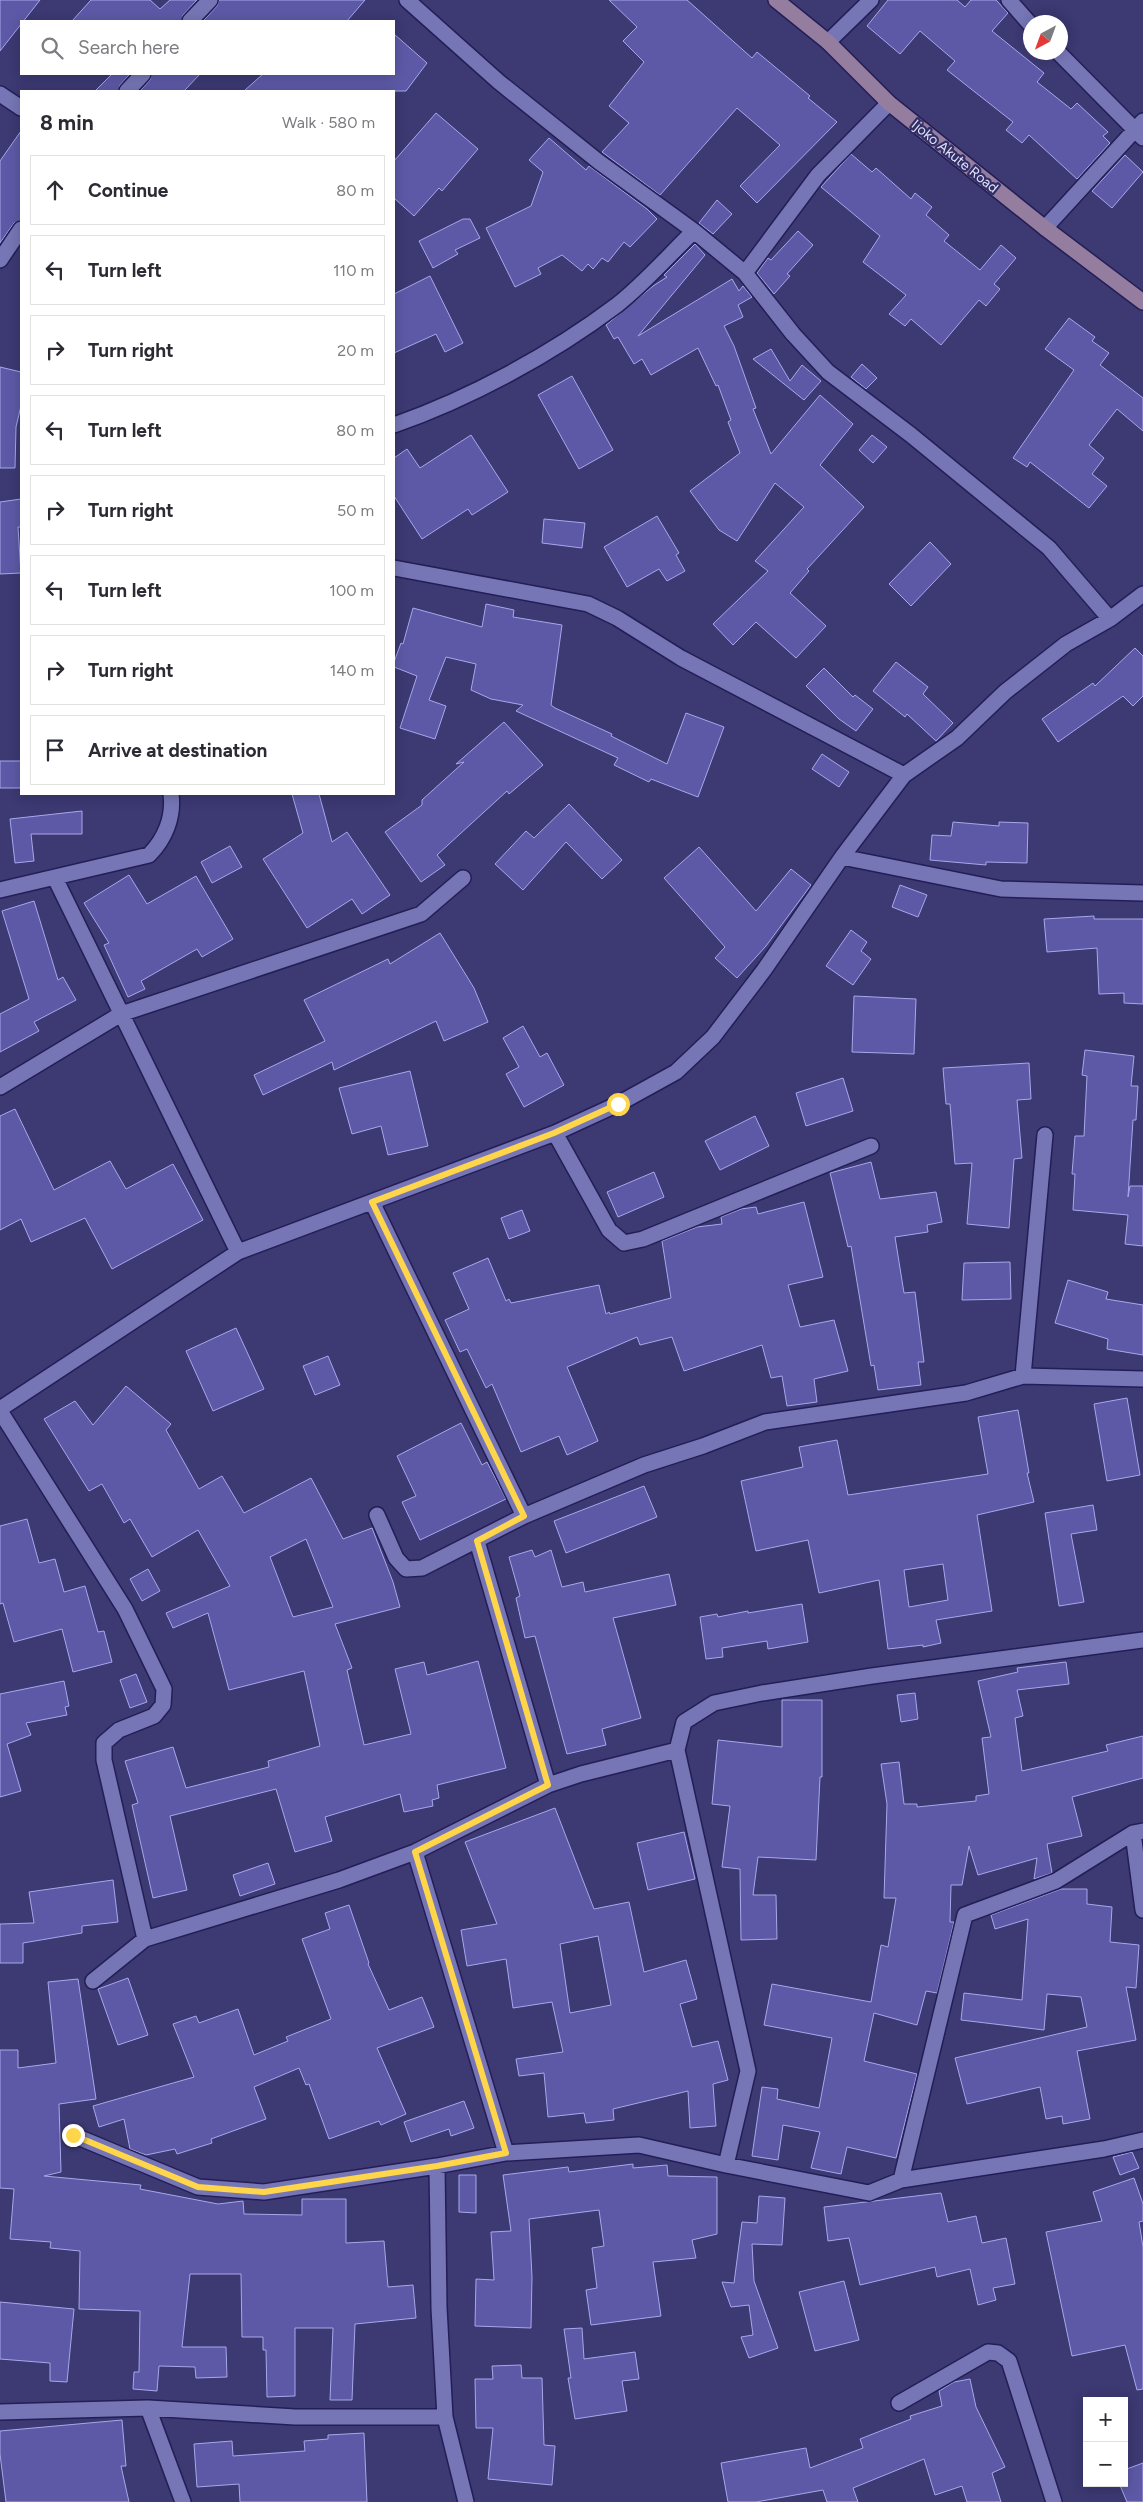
<!DOCTYPE html>
<meta charset="utf-8">
<style>
:root{--surface:#fff;--page:#f7f7f7;--text:#2b2b33;--muted:#7c7c81;--line:#e1e1e2}
body{margin:0;font-family:Figtree,sans-serif;background:var(--page);color:var(--text)}
.controls{position:absolute;right:15px;bottom:15px;display:grid;overflow:hidden;border-radius:0px;box-shadow:0 2px 12px #0003}
.controls button{width:45px;height:45px;display:grid;place-items:center;padding:0;border:0;border-bottom:1px solid var(--line);background:var(--surface);color:var(--text);font:25px sans-serif}
.compass{position:absolute;left:1023px;top:15px;width:45px;height:45px;border-radius:50%;background:var(--surface);box-shadow:0 2px 12px #0003;rotate:221deg}
.stop{position:absolute;width:15px;height:15px;margin:-11px;border:4px solid #ffd54a;border-radius:50%;background:#fff}
.stop.end{background:#ffd54a;border-color:#fff;box-shadow:0 1px 5px #0008}
.list{margin:0;padding:0;list-style:none}
h2{display:flex;justify-content:space-between;align-items:center;height:65px;margin:0;padding:0 20px;font-size:21px}
h2 small{font-size:16px;font-weight:400;color:var(--muted)}
.list li{display:grid;grid-template-columns:32px 1fr auto;gap:15px;align-items:center;box-sizing:border-box;height:70px;margin:0 10px 10px;padding:0 10px;border:1px solid var(--line);border-radius:0px}
.list b{display:block;font-size:19px;white-space:nowrap}
.list em{font-size:16px;font-style:normal;color:var(--muted)}
.icon{flex:none;width:28px;height:28px;fill:none;stroke:currentColor;stroke-width:2;stroke-linecap:round;stroke-linejoin:round}
.map{position:relative;flex:none;width:1143px;height:2502px;overflow:hidden}
.search{position:absolute;background:var(--surface);box-shadow:0 2px 12px #0003;left:20px;top:20px;width:375px;height:55px;display:flex;align-items:center;gap:12px;box-sizing:border-box;padding:0 18px;border-radius:0px;color:var(--muted);font-size:19px}
.panel{position:absolute;background:var(--surface);box-shadow:0 2px 12px #0003;left:20px;top:90px;width:375px;height:705px;border-radius:0px}
.map>svg:first-child{display:block}
.building{fill:#5d59a6;stroke:#a7a8ec;fill-rule:evenodd}
.lines{fill:none;stroke-linecap:round;stroke-linejoin:round}
.street-casing{stroke:#241e56;stroke-width:18}
.secondary-casing{stroke:#241e56;stroke-width:18}
.street{stroke:#7676b6;stroke-width:15}
.secondary{stroke:#957d9f;stroke-width:15}
.route{stroke:#ffd54a;stroke-width:6}
.labels{text-anchor:middle;stroke-width:4.5;stroke-linejoin:round;paint-order:stroke}
.street-label{font-size:14px;fill:#e2e3f9;stroke:#322e67}
</style>
<div class="map">
<svg width="1143" height="2502" viewBox="0 0 1143 2502">
<rect width="100%" height="100%" fill="#3c3973"/>
<path class="building" d="M0,0H40L0,51Z
M91,0H150L160,9L170,0H197L183,15L181,21H72Z
M219,0H365L347,21H203L217,6Z
M609,0H687L752,58L757,52L810,96L808,98L837,122L757,203L740,186L780,145L737,108L660,195L602,152L629,123L609,106L644,62L623,41L637,27Z
M888,0H957L965,7L971,0H996L1008,13L992,31L1044,73L1037,82L1071,109L1077,103L1108,132L1103,136L1110,143L1077,179L1029,135L1022,143L1006,130L1013,122L947,70L955,61L920,31L900,54L867,26Z
M394,34L427,63L406,91H244L263,74H394Z
M112,74H130L120,85L118,91H95Z
M152,74H200L184,91H140L150,80Z
M436,113L478,149L442,191L439,188L414,216L394,198V161Z
M21,131V220L14,223L0,243V161Z
M549,138L586,170L589,166L647,209L657,219L630,247L624,242L608,262L602,258L593,269L588,264L582,271L562,255L538,268L541,274L515,287L486,228L531,206L543,172L529,160Z
M851,154L872,172L876,168L911,199L915,193L932,207L926,215L949,235L944,241L980,270L1001,245L1016,258L994,284L1000,289L986,306L979,300L941,345L911,319L905,326L889,314L906,295L863,262L880,236L821,187Z
M1125,155L1143,172L1112,208L1092,191Z
M717,200L732,214L713,234L699,223Z
M463,219H470L480,238L455,250L458,254L433,268L419,241Z
M798,231L813,245L787,274L790,276L774,294L757,273L768,258L771,260Z
M695,244L705,255L638,336L732,279L739,291L743,286L752,297L738,305L743,317L724,326L734,346L756,408L753,409L771,454L820,395L853,424L820,465L864,507L807,569L809,571L790,593L826,626L796,658L756,622L733,645L713,624L768,571L755,561L804,507L775,483L737,541L719,530L690,491L740,453L728,422L731,420L718,385L716,386L698,348L651,375L642,359L634,364L618,337L614,339L606,325L653,286L667,277L664,275Z
M430,276L463,343L445,352L436,334L394,353V294Z
M1069,318L1095,337L1092,341L1109,353L1100,365L1143,398V431L1117,409L1089,445L1104,458L1092,474L1107,486L1089,508L1030,462L1027,467L1013,458L1074,370L1045,349Z
M771,349L790,381L802,365L821,381L804,400L753,359Z
M862,364L877,378L866,389L851,377Z
M0,367L21,372V406L16,427L15,468H0Z
M572,376L613,450L579,469L538,395Z
M471,435L508,492L472,515L468,509L422,539L394,496V458L407,449L420,468Z
M872,435L887,447L873,463L859,450Z
M21,499V527H18L21,573L0,574V502Z
M657,516L679,553L676,555L685,571L667,581L659,569L627,587L604,547Z
M544,519L585,523L582,548L542,543Z
M930,542L951,564L911,606L889,584Z
M486,604L514,610L513,617L562,625L551,705L555,708L612,734L611,736L667,764L686,713L724,727L698,797L651,779L649,782L614,765L618,758L516,711L523,705L491,699L471,690L476,664L446,657L429,700L446,706L435,739L400,728L417,676L394,667V662L401,643L403,644L413,608L482,627Z
M1135,648L1143,656V696L1133,706L1123,696L1058,742L1042,719L1093,683L1095,686Z
M896,662L928,687L923,694L953,723L936,741L907,714L905,717L873,691Z
M824,668L853,697L855,695L873,709L856,731L839,719L806,686Z
M504,722L543,765L509,794L507,791L437,855L445,865L421,882L385,832L422,805V800L464,762L456,764Z
M822,754L849,772L839,787L812,769Z
M0,761H21V788H0Z
M292,794H319L332,842L347,832L390,895L362,914L352,899L307,928L263,859L303,833Z
M569,804L622,860L602,879L566,842L523,890L495,864L526,831L534,838Z
M82,811V834H31L34,861L15,863L10,819Z
M953,822L999,826V822L1028,823L1027,863L986,862V865L930,860L932,835L951,836Z
M230,846L242,867L212,883L201,862Z
M699,847L756,911L791,869L811,885L766,946L737,978L715,958L725,947L664,878Z
M129,875L147,904L196,876L233,939L202,957L197,949L141,981L145,989L128,997L104,945L109,943L84,903Z
M900,885L927,895L918,917L892,907Z
M34,901L58,980L63,977L76,1000L34,1022L39,1031L0,1052V1014L29,999L2,911Z
M1094,916V919H1143V1004L1124,1003V993L1099,994L1097,948L1047,952L1044,919Z
M851,930L867,942L861,951L871,959L853,985L826,966Z
M440,933L474,988L488,1022L444,1041L436,1021L334,1070L332,1062L263,1095L254,1075L325,1041L304,1000L388,959L390,964Z
M854,996L916,999L914,1054L852,1052Z
M523,1026L540,1057L547,1053L564,1085L524,1107L506,1074L519,1067L503,1038Z
M1085,1050L1134,1056L1131,1086H1138L1136,1120H1133L1128,1197L1130,1186H1143V1246L1125,1244L1128,1215L1073,1210L1075,1174H1072L1075,1136H1084L1087,1076L1082,1075Z
M1029,1063L1031,1099L1017,1100L1022,1158L1014,1159L1009,1228L967,1224L972,1163L955,1164L950,1104H946L943,1068Z
M410,1071L428,1146L388,1155L381,1126L352,1134L339,1088Z
M843,1078L853,1111L806,1126L796,1093Z
M15,1109L54,1190L110,1161L126,1189L173,1164L203,1220L112,1269L85,1218L31,1242L21,1219L0,1230V1116Z
M755,1116L769,1146L720,1170L705,1141Z
M871,1162L880,1199L936,1192L942,1222L927,1225L928,1232L895,1237L904,1293L915,1292L924,1362H918L921,1385L878,1390L874,1365L871,1366L851,1246L848,1247L830,1173Z
M654,1172L664,1197L618,1217L607,1192Z
M804,1202L823,1277L788,1285L800,1327L834,1320L848,1371L814,1379L817,1402L787,1406L782,1376L771,1378L762,1345L684,1371L672,1337L640,1345L637,1337L567,1367L598,1441L567,1455L559,1436L521,1452L492,1384L486,1388L467,1349L460,1352L445,1320L469,1309L453,1273L488,1258L506,1301L509,1299L511,1303L599,1285L606,1314L609,1312L610,1314L671,1298L662,1241L697,1227L722,1224L721,1217L741,1209L756,1207L758,1214Z
M522,1210L530,1231L509,1239L501,1218Z
M1010,1262L1011,1299L962,1300L964,1263Z
M1068,1280L1108,1292L1106,1299L1143,1305V1355L1107,1349L1108,1339L1055,1323Z
M236,1328L264,1389L213,1411L186,1351Z
M328,1356L340,1385L315,1395L303,1366Z
M126,1386L171,1424L166,1430L199,1489L222,1476L244,1513L311,1478L343,1539L372,1528L393,1582L400,1607L335,1624L352,1668L347,1670L364,1745L411,1734L395,1669L424,1662L427,1675L478,1661L506,1768L437,1785L439,1798L432,1800L433,1806L404,1812L400,1794L325,1817L332,1841L295,1852L276,1789L170,1816L187,1890L153,1898L132,1805L138,1803L125,1761L173,1747L186,1788L269,1767L268,1761L320,1746L304,1671L229,1690L208,1613L173,1628L166,1613L230,1586L198,1530L152,1557L130,1519L124,1523L102,1484L89,1491L44,1419L75,1401L93,1425ZM306,1539L333,1607L293,1617L270,1557Z
M1127,1398L1140,1475L1107,1481L1094,1404Z
M1018,1410L1029,1473H1027L1034,1502L977,1515L992,1611L936,1620L941,1643L923,1647V1645L888,1649L879,1580L819,1593L808,1540L756,1551L741,1481L803,1467L799,1447L837,1440L848,1495L988,1474L978,1417ZM943,1564L948,1600L909,1607L904,1570Z
M461,1423L482,1465L487,1462L506,1499L420,1540L402,1502L416,1496L397,1456Z
M644,1486L657,1517L566,1553L554,1521Z
M1093,1505L1097,1530L1071,1534L1084,1602L1059,1606L1045,1513Z
M27,1519L39,1563L55,1559L64,1592L85,1586L98,1632L104,1631L112,1662L73,1672L62,1629L14,1642L3,1603L0,1604V1526Z
M532,1550L535,1557L551,1550L562,1587L583,1582L585,1592L669,1574L676,1605L613,1618L641,1718L602,1729L606,1745L567,1754L535,1636L525,1638L516,1598L520,1596L509,1557Z
M148,1569L160,1591L142,1601L130,1579Z
M802,1604L808,1642L768,1649L767,1641L722,1648L723,1657L706,1659L700,1617L717,1614L718,1617L748,1611V1613Z
M1066,1662L1069,1684L1017,1690L1023,1716L1015,1718L1022,1771L1108,1751L1106,1745L1143,1736V1778L1072,1797L1082,1836L1047,1844L1052,1873L1034,1879L1037,1858L978,1875L969,1846L962,1885H951L950,1922H954L937,1993L926,1991L917,2025L874,2013L864,2061L917,2074L896,2158L847,2147L841,2174L811,2168L820,2132L783,2125L778,2160L752,2156L762,2087L778,2089L777,2099L819,2108L832,2038L764,2025L772,1984L871,2002L881,1945L888,1947L896,1898H884L887,1804L881,1764L899,1762L904,1804H917V1807L976,1801V1796L989,1794L982,1738L991,1737L978,1681L1018,1672L1017,1668Z
M136,1674L147,1702L130,1708L120,1680Z
M64,1681L69,1706L65,1707L67,1715L26,1723L31,1735L7,1744L21,1791L0,1797V1694Z
M915,1693L918,1719L901,1722L897,1695Z
M782,1700H822V1777H820L816,1860L758,1857L753,1895H776L777,1939L741,1940L740,1869L722,1867L730,1806L712,1804L718,1740L782,1747Z
M555,1808L594,1909L629,1902L644,1972L686,1960L697,1999L680,2004L692,2047L718,2041L728,2080L713,2084L716,2126L690,2128L688,2091L613,2109L614,2120L586,2123L584,2113L548,2117L544,2073L519,2076L516,2059L563,2052L552,2002L513,2008L506,1959L467,1966L461,1930L497,1924L465,1842ZM598,1936L611,2005L570,2013L560,1944Z
M684,1832L695,1879L648,1890L637,1843Z
M268,1863L275,1884L240,1896L233,1875Z
M113,1880L118,1922L82,1926V1933L23,1943V1963H0V1924L34,1923L29,1892Z
M1061,1889H1087V1904L1112,1907L1110,1942L1139,1945L1136,1988L1126,1987L1136,2040L1077,2051L1090,2119L1063,2124L1062,2116L1046,2119L1040,2087L967,2104L955,2058L1087,2027L1081,1997L1047,1994L1044,2030L961,2020L964,1993L1022,2000L1028,1919L995,1929L991,1915Z
M349,1905L369,1963L368,1964L389,2010L422,1997L434,2027L377,2048L406,2114L381,2125L379,2121L329,2139L309,2084L306,2085L299,2068L254,2087L266,2119L211,2139L212,2143L177,2154L175,2149L146,2155L130,2149L124,2119L99,2127L93,2106L194,2077L173,2024L196,2016L199,2023L238,2009L254,2055L288,2041L286,2037L331,2019L302,1939L330,1929L325,1913Z
M128,1978L148,2035L118,2045L98,1989Z
M78,1979L96,2099L59,2104L61,2172L44,2176L141,2185L140,2189L218,2204L243,2201L244,2214L302,2215V2199H346V2243L384,2241L388,2287L413,2285L416,2318L355,2324L352,2400H330L333,2328H295V2396L267,2397L266,2350H263V2337H242L241,2274H190L182,2347H226L227,2377L196,2378L195,2367L159,2366L157,2391L133,2389L134,2372H139L140,2311L79,2309L80,2251L50,2248L51,2242L10,2239L14,2189L0,2188V2050H18V2068L56,2063L48,1982Z
M464,2101L474,2128L451,2136L449,2129L411,2142L404,2122Z
M1132,2152L1139,2168L1120,2175L1113,2157Z
M633,2164V2168L667,2165L668,2176L717,2177V2234L692,2240L696,2258L653,2262L661,2316L591,2325L586,2290L597,2288L592,2248L604,2246L599,2210L529,2219L532,2277L531,2328L475,2326L476,2279L494,2280L491,2232L511,2231L503,2175L568,2167L569,2172Z
M459,2175H476V2213L459,2212Z
M1134,2178L1143,2204V2221L1139,2222L1143,2247V2389L1137,2390L1125,2345L1072,2356L1046,2232L1102,2221L1093,2192Z
M941,2193L948,2222L976,2216L982,2243L1006,2238L1015,2284L993,2288L996,2300L978,2305L970,2269L937,2277L935,2267L860,2285L849,2238L828,2241L824,2207Z
M759,2196L785,2198L782,2245L752,2244L754,2281L778,2348L749,2358L741,2337L753,2335L749,2305L731,2307L722,2282L734,2283L742,2222L757,2223Z
M844,2281L859,2340L815,2351L799,2292Z
M0,2302L74,2309L67,2382L50,2381V2363L0,2359Z
M582,2328L584,2359L635,2352L639,2379L622,2381L627,2411L575,2419L568,2378H571L564,2329Z
M521,2365L522,2378H542L544,2445L555,2446L552,2485L488,2479L493,2428H476L475,2379H493L492,2366Z
M970,2379L976,2407L1005,2467L992,2473L1001,2502H967L962,2486L935,2495L924,2459L853,2488L858,2502H827L823,2490L756,2502H728L721,2463L806,2448L810,2468L863,2448L860,2439L911,2419L910,2416L942,2406L939,2391L954,2382Z
M122,2420L126,2466H121L129,2502H6L0,2454V2431Z
M364,2433L367,2502H240L239,2484L197,2487L194,2444L232,2441L233,2456L305,2451L304,2441L328,2439V2435Z
M1143,2463V2502H1127L1119,2483H1124V2470Z"/>
<g class="lines">
<defs>
<path id="street" d="M407,0L499,82L599,162L694,231L745,273L793,334L828,372L911,435L1049,548L1110,619
M1009,0L1030,24
M190,21L210,0
M828,42L871,0
M1058,52L1143,138
M127,91L143,74
M0,94L21,108
M1045,228L1143,121
M0,260L21,229
M745,273L818,175L889,103
M394,425C471,398 552,354 617,305C645,283 669,255 694,231
M394,568L588,604L617,618L681,658L904,775
M842,857L1001,889L1143,893
M55,878L238,1252
M0,890L149,855C165,839 174,817 171,794
M0,1087L121,1014L421,914L463,878
M555,1133L609,1230L624,1243L643,1239L871,1146
M372,1202L524,1516
M1023,1376L1045,1135
M0,1409L238,1252L555,1133L618,1104L676,1072L713,1037L764,970L842,857L904,775L957,738L1005,692L1066,644L1110,619L1143,594
M0,1411L125,1609L164,1689L163,1705L154,1716L119,1730L104,1743V1760L145,1939
M377,1515L396,1558L406,1569L422,1568L524,1516L644,1465L703,1446L765,1422L966,1393L1023,1376L1143,1379
M477,1541L548,1785
M1133,1833L1143,1910
M415,1852L506,2153
M93,1981L145,1939L339,1880L415,1852L548,1785L581,1774L677,1750
M73,2135L198,2187L264,2192L437,2166L506,2153L639,2145L726,2165L869,2193L901,2180L1104,2149L1143,2140
M726,2165L748,2071L677,1750L684,1722L714,1703L762,1693L872,1676L1143,1640
M437,2166L439,2308L445,2417L466,2502
M901,2180L965,1915L1056,1881L1133,1833L1143,1831
M899,2403L988,2352L998,2353L1009,2361L1054,2502
M148,2408L183,2502
M0,2412L148,2408L295,2417H445"/>
<path id="secondary" d="M776,0L828,42L889,103L1045,228L1143,302"/>
</defs>
<use href="#street" class="street-casing"/>
<use href="#secondary" class="secondary-casing"/>
<use href="#street" class="street"/>
<use href="#secondary" class="secondary"/>
</g>
<g class="lines">
<path class="route" d="M73,2135L198,2187L264,2192L437,2166L506,2153L415,1852L548,1785L477,1541L524,1516L372,1202L554,1133L618,1104"/>
</g>
<g class="labels">
<g class="street-label">
<text transform="translate(955 156) rotate(39)" y="5">Ijoko Akute Road</text>
</g>
</g>
</svg>
<div class="controls">
<button>+</button>
<button>−</button>
</div>
<svg class="compass" viewBox="-18 -18 36 36"><path d="M0-13l5 13h-10z" fill="#e53935"/><path d="M0 13l5-13h-10z" fill="#7c7c81"/></svg>
<div class="stop" style="left:618px;top:1104px"></div>
<div class="stop end" style="left:73px;top:2135px"></div>
<div class="search"><svg class="icon" aria-label="search" viewBox="0 0 24 24"><circle cx="10" cy="10" r="6"/><path d="M15 15l6 6"/></svg>Search here</div>
<section class="panel">
<h2>8 min<small>Walk · 580 m</small></h2>
<ul class="list">
<li><svg class="icon" aria-label="ahead" viewBox="0 0 24 24"><path d="M12 20V5M6 11l6-6 6 6"/></svg><div><b>Continue</b></div><em>80 m</em></li>
<li><svg class="icon" aria-label="left" viewBox="0 0 24 24"><path d="M17 20v-9H6M10 6l-5 5 5 5"/></svg><div><b>Turn left</b></div><em>110 m</em></li>
<li><svg class="icon" aria-label="right" viewBox="0 0 24 24"><path d="M7 20v-9h11M14 6l5 5-5 5"/></svg><div><b>Turn right</b></div><em>20 m</em></li>
<li><svg class="icon" aria-label="left" viewBox="0 0 24 24"><path d="M17 20v-9H6M10 6l-5 5 5 5"/></svg><div><b>Turn left</b></div><em>80 m</em></li>
<li><svg class="icon" aria-label="right" viewBox="0 0 24 24"><path d="M7 20v-9h11M14 6l5 5-5 5"/></svg><div><b>Turn right</b></div><em>50 m</em></li>
<li><svg class="icon" aria-label="left" viewBox="0 0 24 24"><path d="M17 20v-9H6M10 6l-5 5 5 5"/></svg><div><b>Turn left</b></div><em>100 m</em></li>
<li><svg class="icon" aria-label="right" viewBox="0 0 24 24"><path d="M7 20v-9h11M14 6l5 5-5 5"/></svg><div><b>Turn right</b></div><em>140 m</em></li>
<li><svg class="icon" aria-label="arrive" viewBox="0 0 24 24"><path d="M6 21V4h12l-3 4 3 4H6"/></svg><div><b>Arrive at destination</b></div></li>
</ul>
</section>
</div>
